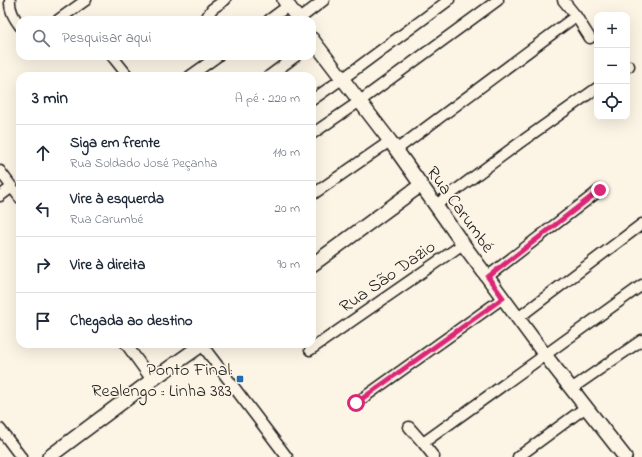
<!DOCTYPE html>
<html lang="pt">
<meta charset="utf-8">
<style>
:root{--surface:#fff;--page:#f2f2f3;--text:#1f2937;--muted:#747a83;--line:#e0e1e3}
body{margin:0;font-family:"Indie Flower",sans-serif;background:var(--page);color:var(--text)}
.controls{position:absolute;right:12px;top:12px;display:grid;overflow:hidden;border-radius:8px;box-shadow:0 4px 16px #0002}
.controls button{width:36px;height:36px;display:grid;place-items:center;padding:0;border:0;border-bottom:1px solid var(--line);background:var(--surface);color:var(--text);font:20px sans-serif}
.stop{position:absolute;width:12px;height:12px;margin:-9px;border:3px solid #db2777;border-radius:50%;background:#fff}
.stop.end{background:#db2777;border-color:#fff;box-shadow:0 1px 4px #0008}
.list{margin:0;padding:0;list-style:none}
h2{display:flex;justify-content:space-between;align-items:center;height:52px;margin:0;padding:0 16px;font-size:17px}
h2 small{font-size:13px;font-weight:400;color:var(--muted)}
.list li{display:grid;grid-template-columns:26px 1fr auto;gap:12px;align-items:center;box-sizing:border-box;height:56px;padding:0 16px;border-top:1px solid var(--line)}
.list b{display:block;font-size:15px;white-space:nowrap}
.list p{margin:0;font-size:13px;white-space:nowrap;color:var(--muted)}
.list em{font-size:13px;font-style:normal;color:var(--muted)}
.icon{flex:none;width:22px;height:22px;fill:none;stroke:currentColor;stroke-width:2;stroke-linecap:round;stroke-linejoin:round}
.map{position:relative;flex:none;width:642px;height:457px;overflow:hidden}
.search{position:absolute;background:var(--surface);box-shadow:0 4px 16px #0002;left:16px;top:16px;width:300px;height:44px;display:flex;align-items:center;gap:10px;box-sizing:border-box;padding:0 14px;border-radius:12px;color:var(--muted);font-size:15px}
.panel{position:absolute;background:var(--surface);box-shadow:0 4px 16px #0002;left:16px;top:72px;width:300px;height:276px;border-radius:12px}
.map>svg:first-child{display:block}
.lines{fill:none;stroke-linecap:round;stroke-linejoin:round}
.minor-casing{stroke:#1c1c1c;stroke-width:13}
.tertiary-casing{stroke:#1c1c1c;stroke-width:16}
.minor{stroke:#fcf5e5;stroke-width:10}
.tertiary{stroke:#fcf5e5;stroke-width:13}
.route{stroke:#db2777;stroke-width:5}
.poi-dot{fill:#1f6fb2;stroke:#fcf5e5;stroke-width:1.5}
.labels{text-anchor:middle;stroke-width:3.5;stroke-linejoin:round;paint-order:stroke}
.street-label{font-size:18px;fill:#1c1c1c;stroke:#fcf5e5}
.poi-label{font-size:18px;fill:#1c1c1c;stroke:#fcf5e5;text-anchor:end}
</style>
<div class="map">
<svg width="642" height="457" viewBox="0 0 642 457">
<rect width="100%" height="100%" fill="#fcf5e5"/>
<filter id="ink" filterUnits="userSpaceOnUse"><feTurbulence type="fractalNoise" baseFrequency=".025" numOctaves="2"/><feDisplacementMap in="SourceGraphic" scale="8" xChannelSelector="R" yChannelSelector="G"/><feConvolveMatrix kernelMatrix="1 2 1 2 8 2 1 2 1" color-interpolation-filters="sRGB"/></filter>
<g filter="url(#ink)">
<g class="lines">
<defs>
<path id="minor" d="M10,0C9,10 14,18 20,26
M563,0L576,16L590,38
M58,20L86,0
M205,20L212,9L225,0
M269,20L288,6
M298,20L324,0
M112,56L128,76
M627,67L629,66
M190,76L218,56
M269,76L296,56
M312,100L349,74L449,0
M312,134L360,101L498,0
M396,150L576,16
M0,171L20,198
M312,195L390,141
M0,196L12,187
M436,205L518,144L597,88
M487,277L600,190
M518,318L642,224
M126,344L152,380
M202,345L287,457
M310,350L463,244
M571,389L642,340
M356,403L503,298
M409,427L423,443L434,457
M0,429L21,457
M423,443L642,285
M518,457L586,407"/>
<path id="tertiary" d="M284,0L299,20
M312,39L390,141L463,244L545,355L625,457
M312,265L421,185
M49,457L152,380L203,344"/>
</defs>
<use href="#minor" class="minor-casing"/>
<use href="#tertiary" class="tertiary-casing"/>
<use href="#minor" class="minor"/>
<use href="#tertiary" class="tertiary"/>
</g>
</g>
<g class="lines" filter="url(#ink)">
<path class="route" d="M356,403L503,298L488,277L600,190"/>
</g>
<rect class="poi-dot" x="236" y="375" width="8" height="8" rx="2"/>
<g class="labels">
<g class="street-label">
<text transform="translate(461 209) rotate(54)" y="6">Rua Carumbé</text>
<text transform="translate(387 276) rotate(-35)" y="6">Rua São Dazio</text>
</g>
<g class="poi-label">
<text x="232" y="375">Ponto Final:<tspan x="232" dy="21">Realengo :: Linha 383</tspan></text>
</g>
</g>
</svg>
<div class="controls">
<button>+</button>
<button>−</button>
<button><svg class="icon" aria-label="locate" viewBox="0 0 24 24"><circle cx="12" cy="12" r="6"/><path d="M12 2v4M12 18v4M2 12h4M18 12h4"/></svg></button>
</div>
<div class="stop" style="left:356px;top:403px"></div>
<div class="stop end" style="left:600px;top:190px"></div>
<div class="search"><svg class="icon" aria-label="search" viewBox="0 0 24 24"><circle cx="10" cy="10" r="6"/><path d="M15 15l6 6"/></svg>Pesquisar aqui</div>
<section class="panel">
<h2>3 min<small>A pé · 220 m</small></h2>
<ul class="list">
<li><svg class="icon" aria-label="ahead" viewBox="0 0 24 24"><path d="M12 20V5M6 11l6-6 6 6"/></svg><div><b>Siga em frente</b><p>Rua Soldado José Peçanha</p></div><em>110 m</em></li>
<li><svg class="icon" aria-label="left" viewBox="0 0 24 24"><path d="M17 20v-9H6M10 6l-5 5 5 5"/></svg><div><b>Vire à esquerda</b><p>Rua Carumbé</p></div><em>20 m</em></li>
<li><svg class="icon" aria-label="right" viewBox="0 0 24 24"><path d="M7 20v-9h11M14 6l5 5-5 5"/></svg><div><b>Vire à direita</b></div><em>90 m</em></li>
<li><svg class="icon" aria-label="arrive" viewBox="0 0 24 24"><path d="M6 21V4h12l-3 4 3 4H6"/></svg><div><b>Chegada ao destino</b></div></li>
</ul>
</section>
</div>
